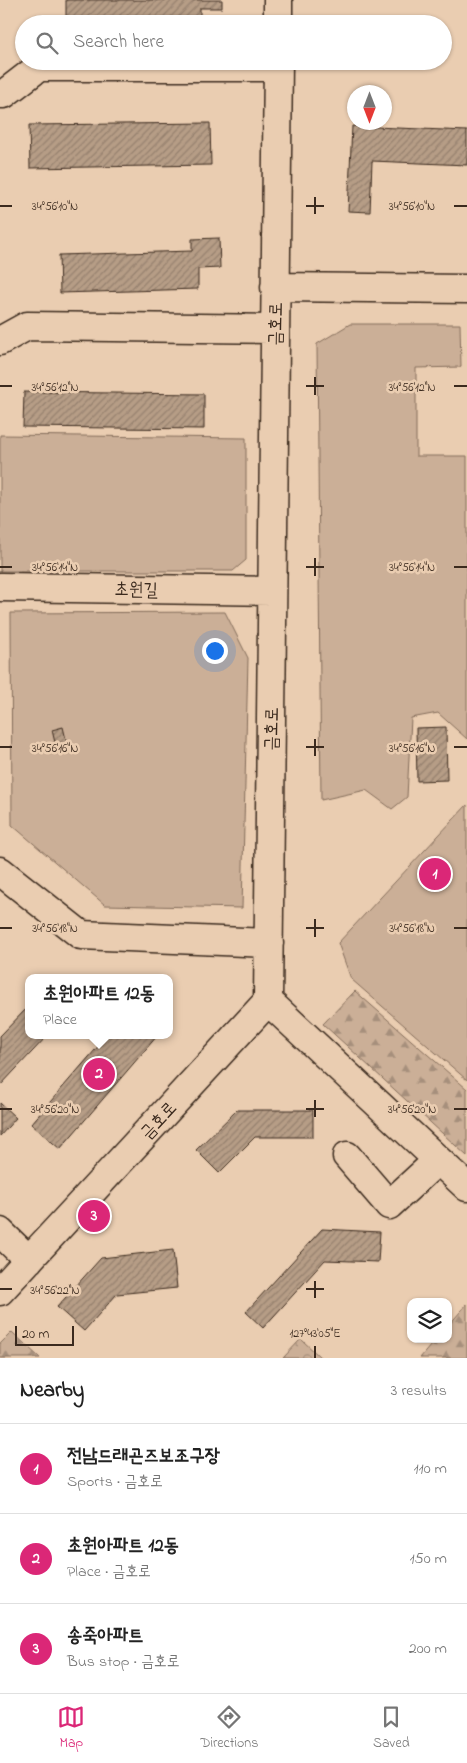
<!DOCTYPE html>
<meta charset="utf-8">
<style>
:root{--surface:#fff;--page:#f2f2f2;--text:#222;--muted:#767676;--line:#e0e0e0;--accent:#db2777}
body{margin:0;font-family:"Indie Flower","Poor Story",sans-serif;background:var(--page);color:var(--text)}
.controls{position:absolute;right:15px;bottom:15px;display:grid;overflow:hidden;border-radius:10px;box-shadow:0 1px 4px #0004}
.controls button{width:45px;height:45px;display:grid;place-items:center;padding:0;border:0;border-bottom:1px solid var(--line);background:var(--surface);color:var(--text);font:25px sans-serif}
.compass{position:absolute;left:347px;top:85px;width:45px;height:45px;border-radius:50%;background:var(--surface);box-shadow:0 1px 4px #0004;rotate:180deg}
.scale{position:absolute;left:15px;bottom:12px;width:59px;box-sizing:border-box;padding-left:5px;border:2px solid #3b2a1e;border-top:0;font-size:14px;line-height:18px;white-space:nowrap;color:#3b2a1e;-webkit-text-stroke:4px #eacdb1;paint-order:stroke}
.you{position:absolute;left:214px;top:650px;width:18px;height:18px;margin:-12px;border:4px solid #fff;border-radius:50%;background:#1a73e8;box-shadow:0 0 0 8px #1a73e833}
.badge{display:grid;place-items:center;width:32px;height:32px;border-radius:50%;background:var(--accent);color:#fff;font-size:16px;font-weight:700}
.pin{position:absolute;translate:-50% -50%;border:2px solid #fff;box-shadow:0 1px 5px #0006}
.popup{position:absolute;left:25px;top:974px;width:148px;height:65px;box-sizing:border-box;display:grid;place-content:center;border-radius:10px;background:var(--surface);filter:drop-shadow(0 1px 4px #0005);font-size:16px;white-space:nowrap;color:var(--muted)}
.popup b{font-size:19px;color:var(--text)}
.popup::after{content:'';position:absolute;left:50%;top:100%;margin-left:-10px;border:10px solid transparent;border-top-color:var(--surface)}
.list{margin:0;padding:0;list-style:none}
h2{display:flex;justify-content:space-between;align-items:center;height:65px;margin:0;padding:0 20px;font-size:21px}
h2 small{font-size:16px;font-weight:400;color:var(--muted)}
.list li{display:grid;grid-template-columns:32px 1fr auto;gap:15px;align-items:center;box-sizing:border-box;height:90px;padding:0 20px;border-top:1px solid var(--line)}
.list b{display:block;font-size:19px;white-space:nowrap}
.list p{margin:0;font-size:16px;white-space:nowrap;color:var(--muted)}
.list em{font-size:16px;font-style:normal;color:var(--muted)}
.icon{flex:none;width:28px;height:28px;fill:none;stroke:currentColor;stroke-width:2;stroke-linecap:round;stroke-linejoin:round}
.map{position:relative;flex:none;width:467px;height:1358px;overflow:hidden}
.search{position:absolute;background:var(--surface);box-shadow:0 1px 4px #0004;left:15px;right:15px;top:15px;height:55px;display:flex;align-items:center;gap:12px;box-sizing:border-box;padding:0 18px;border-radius:28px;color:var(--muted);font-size:19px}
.sheet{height:335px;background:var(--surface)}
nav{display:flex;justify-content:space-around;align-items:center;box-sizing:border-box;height:70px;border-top:1px solid var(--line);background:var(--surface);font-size:14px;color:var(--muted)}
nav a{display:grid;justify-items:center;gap:2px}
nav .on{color:var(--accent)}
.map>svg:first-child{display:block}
.grass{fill:#cbaf97;stroke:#836c5a}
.forest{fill:url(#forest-firs);stroke:#836c5a}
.park{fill:url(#park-crowns);stroke:#836c5a}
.building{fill:url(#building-hatch);stroke:#3b2a1e}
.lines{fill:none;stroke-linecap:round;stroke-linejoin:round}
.minor-casing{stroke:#3b2a1e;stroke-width:31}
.minor{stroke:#eacdb1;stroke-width:28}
.ticks{fill:none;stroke:#3b2a1e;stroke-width:2}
.labels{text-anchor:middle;stroke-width:5;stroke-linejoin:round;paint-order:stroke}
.street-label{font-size:18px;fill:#3b2a1e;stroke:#eacdb1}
.ticks-label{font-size:12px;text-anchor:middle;fill:#3b2a1e;stroke:#eacdb1;stroke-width:5;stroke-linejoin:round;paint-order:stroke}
</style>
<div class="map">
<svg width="467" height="1358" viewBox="0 0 467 1358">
<defs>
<pattern id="forest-firs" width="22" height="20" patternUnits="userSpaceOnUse" patternTransform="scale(1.25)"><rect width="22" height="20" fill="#cbaf97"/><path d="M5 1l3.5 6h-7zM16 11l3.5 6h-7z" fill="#a68f7b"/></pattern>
<pattern id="park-crowns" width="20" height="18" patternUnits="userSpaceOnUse" patternTransform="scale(1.25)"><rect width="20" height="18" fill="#cbaf97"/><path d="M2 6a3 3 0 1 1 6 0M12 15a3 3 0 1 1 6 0" fill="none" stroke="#a68f7b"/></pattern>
<pattern id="building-hatch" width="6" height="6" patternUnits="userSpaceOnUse" patternTransform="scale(1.25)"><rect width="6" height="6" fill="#b69d86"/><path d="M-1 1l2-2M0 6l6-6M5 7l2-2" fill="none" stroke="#95806d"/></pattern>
</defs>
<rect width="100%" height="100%" fill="#eacdb1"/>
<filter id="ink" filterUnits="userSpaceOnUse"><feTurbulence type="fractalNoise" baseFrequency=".02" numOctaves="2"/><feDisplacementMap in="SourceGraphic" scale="10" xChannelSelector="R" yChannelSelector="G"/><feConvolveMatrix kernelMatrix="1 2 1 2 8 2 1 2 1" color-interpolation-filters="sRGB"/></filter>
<g filter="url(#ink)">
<path class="grass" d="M350,324H460L461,367L416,368V456H467V739L438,713L411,718L407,797L392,809L366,790L321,800L317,344Z
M0,435L246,438V560L233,571H0Z
M225,612L248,658L242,908L105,905L12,825L11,613Z
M467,805V1080L351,979L338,943Z"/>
<path class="forest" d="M355,991L467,1089V1156L323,1024Z
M467,1304V1358H420L436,1339H448V1326Z
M12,1332L40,1358H0V1344Z"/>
<path class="park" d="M301,1339L321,1358H283Z"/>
<path class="building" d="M66,0H222V8H200V24H66Z
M210,123L211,165L30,168L29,125Z
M352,126L467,131V165L372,161L370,212L348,211Z
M219,238L220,268L198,269V289L60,293L59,255L192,251V239Z
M24,392L204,394V429L23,427Z
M63,727L68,748L57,751L52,730Z
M446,727L447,780L417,781L416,728Z
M29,1006V1035H48L0,1086V1036Z
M108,1035H158L60,1149L31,1124Z
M0,1103L16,1118L0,1136Z
M237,1110H313V1137H255L219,1173L196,1150Z
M322,1229L380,1232L378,1262L325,1260L263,1328L246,1312Z
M173,1250L177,1288L117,1294L84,1331L57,1307L101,1258Z"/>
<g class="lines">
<defs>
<path id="minor" d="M278,24V0
M0,94H4L39,67H278
M275,287L467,289
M0,341L27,326L275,329
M0,587L272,591
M0,871L81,935L269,943
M268,1001L467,1187
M347,1156L389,1205L438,1160
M0,1232L29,1260
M0,1291L268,1001L278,61"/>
</defs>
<use href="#minor" class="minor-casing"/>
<use href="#minor" class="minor"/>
</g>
</g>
<path class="ticks" d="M315,197V214M0,206H12M306,206H324M454,206H467M315,377V395M0,386H12M306,386H324M454,386H467M315,558V576M0,567H12M306,567H324M454,567H467M315,739V756M0,747H12M306,747H324M454,747H467M315,919V937M0,928H12M306,928H324M454,928H467M315,1100V1117M0,1109H12M306,1109H324M454,1109H467M315,1281V1298M0,1289H12M306,1289H324M315,1346V1358"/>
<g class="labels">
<g class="street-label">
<text transform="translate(275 324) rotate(-89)" y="6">금호로</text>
<text transform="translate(136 589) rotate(1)" y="6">초원길</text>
<text transform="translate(271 729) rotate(-89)" y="6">금호로</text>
<text transform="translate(158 1120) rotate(-47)" y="6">금호로</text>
</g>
</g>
<g class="ticks-label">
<text x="412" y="210">34°56'10"N</text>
<text x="55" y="210">34°56'10"N</text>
<text x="412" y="391">34°56'12"N</text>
<text x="55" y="391">34°56'12"N</text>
<text x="55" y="571">34°56'14"N</text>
<text x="412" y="571">34°56'14"N</text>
<text x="412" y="752">34°56'16"N</text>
<text x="55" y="752">34°56'16"N</text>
<text x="412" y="932">34°56'18"N</text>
<text x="55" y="932">34°56'18"N</text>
<text x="412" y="1113">34°56'20"N</text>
<text x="55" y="1113">34°56'20"N</text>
<text x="55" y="1294">34°56'22"N</text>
<text x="315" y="1337">127°43'05"E</text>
</g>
</svg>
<div class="controls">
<button><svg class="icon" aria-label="layers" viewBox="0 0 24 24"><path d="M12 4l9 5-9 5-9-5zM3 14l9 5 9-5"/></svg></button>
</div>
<svg class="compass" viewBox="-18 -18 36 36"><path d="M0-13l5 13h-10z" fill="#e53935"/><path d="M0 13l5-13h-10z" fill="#767676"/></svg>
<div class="scale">20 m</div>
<div class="you"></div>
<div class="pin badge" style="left:435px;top:874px">1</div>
<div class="pin badge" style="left:99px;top:1074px">2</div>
<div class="popup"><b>초원아파트 12동</b>Place</div>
<div class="pin badge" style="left:94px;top:1216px">3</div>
<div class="search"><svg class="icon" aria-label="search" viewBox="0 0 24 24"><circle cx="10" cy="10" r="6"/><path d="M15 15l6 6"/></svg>Search here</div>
</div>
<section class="sheet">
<h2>Nearby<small>3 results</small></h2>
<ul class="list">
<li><span class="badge">1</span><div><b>전남드래곤즈보조구장</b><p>Sports · 금호로</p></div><em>110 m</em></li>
<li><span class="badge">2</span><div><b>초원아파트 12동</b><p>Place · 금호로</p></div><em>150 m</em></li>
<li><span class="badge">3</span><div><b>송죽아파트</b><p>Bus stop · 금호로</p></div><em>200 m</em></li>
</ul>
</section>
<nav>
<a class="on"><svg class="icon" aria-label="map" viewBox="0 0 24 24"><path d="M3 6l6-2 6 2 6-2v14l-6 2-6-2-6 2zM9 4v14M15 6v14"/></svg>Map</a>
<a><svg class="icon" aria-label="directions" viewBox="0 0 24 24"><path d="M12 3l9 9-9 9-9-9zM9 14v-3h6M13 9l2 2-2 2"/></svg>Directions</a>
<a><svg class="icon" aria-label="saved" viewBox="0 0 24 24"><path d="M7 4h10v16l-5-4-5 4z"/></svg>Saved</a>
</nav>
